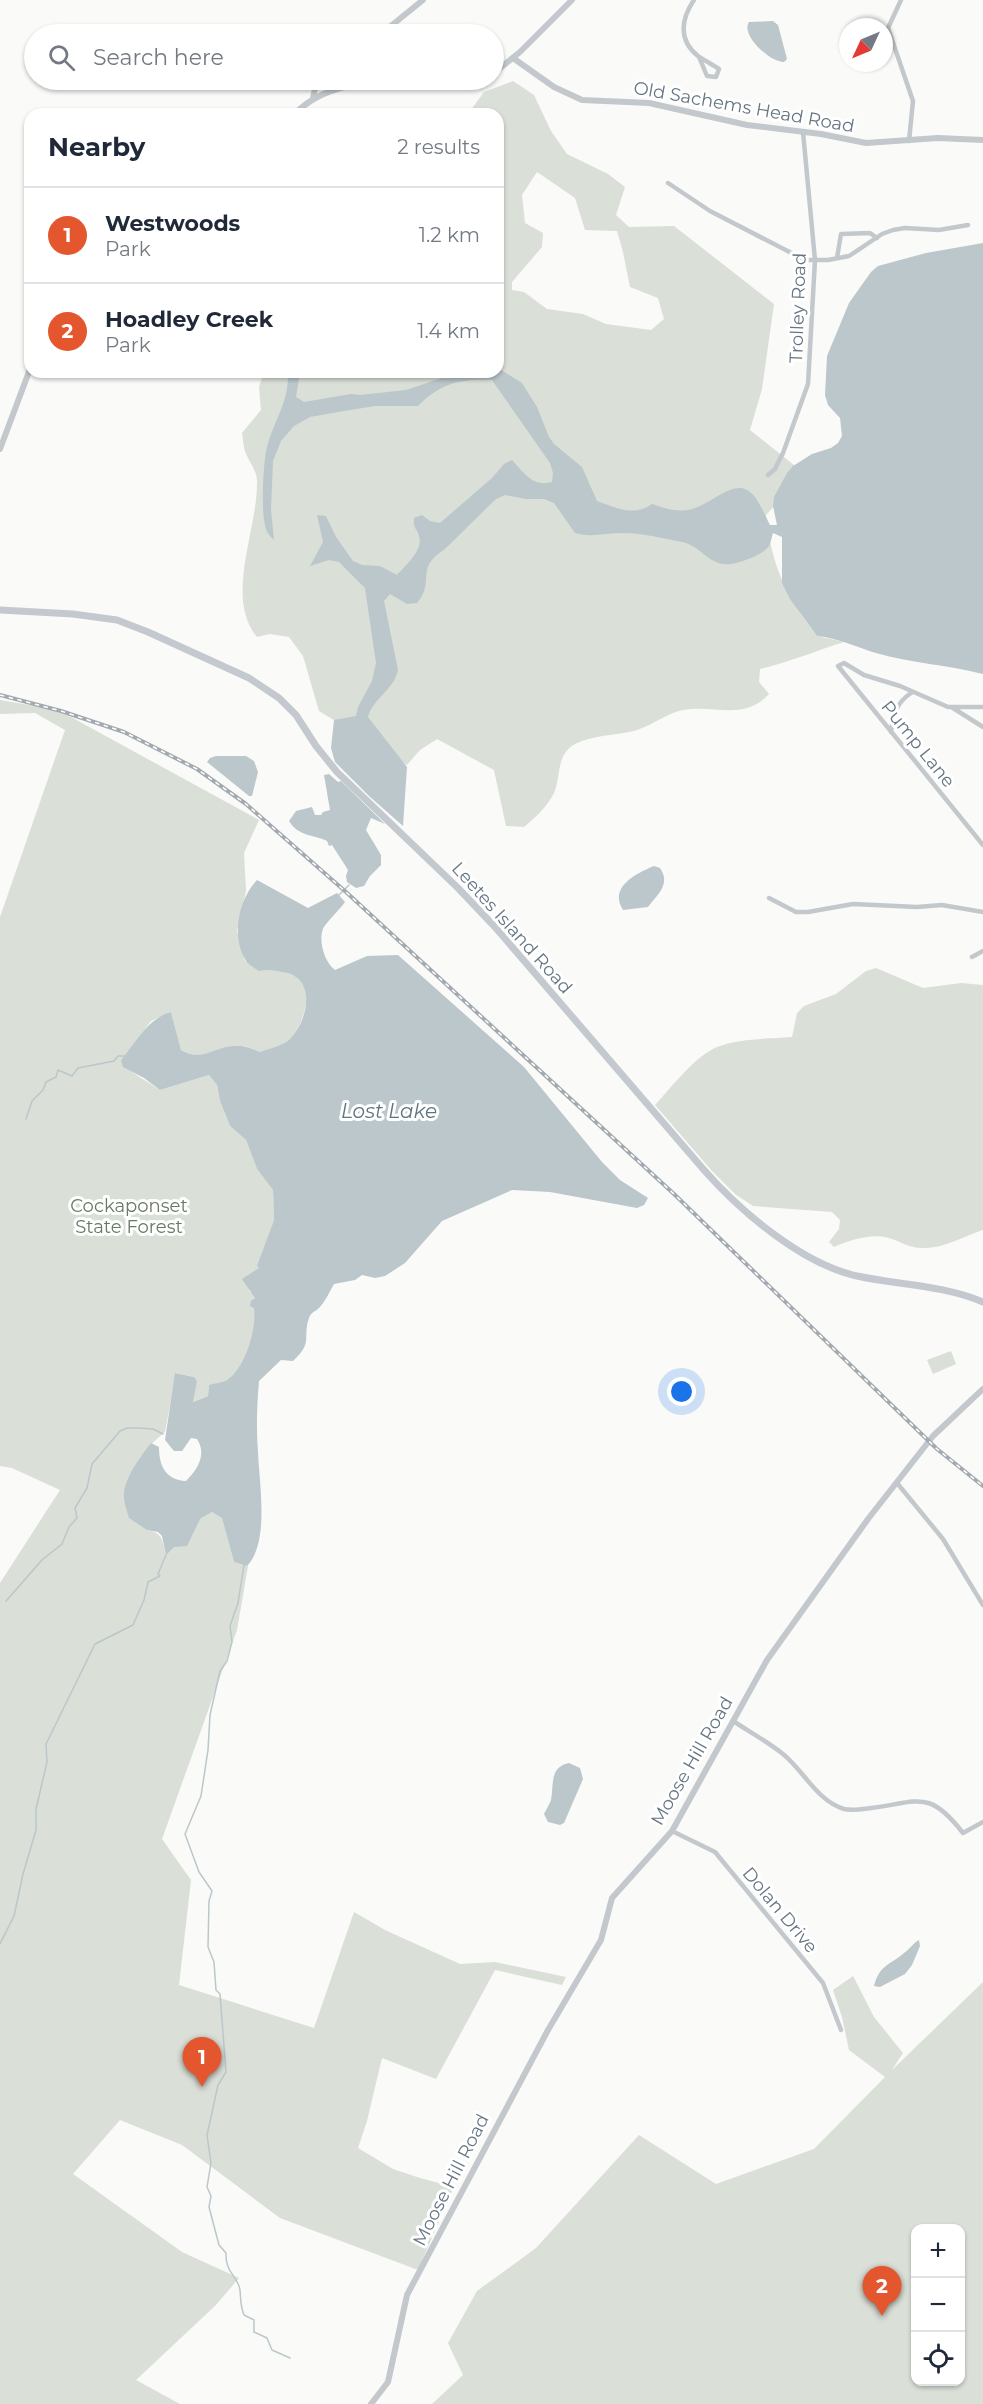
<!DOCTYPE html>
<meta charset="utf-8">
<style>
:root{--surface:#fff;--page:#f6f6f7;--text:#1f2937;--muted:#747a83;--line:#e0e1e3;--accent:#e4572e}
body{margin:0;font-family:Montserrat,sans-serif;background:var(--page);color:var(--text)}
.controls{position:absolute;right:18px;bottom:18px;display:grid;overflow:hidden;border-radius:12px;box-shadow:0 2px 4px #0004}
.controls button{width:54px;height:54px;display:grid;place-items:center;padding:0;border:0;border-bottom:2px solid var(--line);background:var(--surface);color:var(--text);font:30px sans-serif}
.compass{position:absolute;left:839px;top:18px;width:54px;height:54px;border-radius:50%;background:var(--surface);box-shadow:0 2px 4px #0004;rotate:226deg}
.you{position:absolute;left:682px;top:1392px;width:21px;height:21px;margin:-15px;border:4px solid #fff;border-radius:50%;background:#1a73e8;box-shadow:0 0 0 9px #1a73e833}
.badge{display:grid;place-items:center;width:39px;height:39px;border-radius:50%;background:var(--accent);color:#fff;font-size:20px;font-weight:700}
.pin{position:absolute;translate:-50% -50px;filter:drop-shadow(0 2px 3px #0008)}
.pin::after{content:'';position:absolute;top:32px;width:21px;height:18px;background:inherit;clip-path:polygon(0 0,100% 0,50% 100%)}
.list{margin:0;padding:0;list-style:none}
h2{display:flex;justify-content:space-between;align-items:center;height:78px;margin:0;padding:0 24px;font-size:26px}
h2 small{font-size:20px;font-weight:400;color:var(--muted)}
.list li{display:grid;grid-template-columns:39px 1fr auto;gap:18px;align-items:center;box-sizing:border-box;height:96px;padding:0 24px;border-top:2px solid var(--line)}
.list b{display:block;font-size:22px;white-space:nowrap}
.list p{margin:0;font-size:20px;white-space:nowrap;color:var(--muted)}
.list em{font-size:20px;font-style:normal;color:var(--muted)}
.icon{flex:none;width:33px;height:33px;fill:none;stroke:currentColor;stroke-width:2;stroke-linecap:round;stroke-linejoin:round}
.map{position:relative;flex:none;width:983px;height:2404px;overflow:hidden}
.search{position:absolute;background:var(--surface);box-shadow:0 2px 4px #0004;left:24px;top:24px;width:480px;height:66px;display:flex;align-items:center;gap:15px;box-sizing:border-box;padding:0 21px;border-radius:33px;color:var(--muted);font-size:22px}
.panel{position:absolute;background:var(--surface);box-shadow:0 2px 4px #0004;left:24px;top:108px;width:480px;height:270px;border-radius:18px}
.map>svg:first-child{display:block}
.green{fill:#dadfd7;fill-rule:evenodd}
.water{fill:#bbc7cb}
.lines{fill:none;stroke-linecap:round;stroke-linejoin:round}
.stream{stroke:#bbc7cb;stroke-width:1.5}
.minor{stroke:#c3c8cc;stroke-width:4.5}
.tertiary{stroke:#c3c8cc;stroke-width:6}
.secondary{stroke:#c3c9ce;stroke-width:7}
.rail-casing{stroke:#a2aab0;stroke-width:4}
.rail{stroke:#fff;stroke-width:1.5;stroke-dasharray:4.5;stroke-linecap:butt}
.labels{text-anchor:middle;stroke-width:6;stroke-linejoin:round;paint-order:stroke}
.street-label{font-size:18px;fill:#657683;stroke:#fff}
.park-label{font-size:18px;fill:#687a64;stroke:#fff}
.water-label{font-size:20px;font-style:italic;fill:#60757c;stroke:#fff}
</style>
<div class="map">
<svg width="983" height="2404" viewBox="0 0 983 2404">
<rect width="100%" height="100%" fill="#fafaf8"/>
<path class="green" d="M513,81L534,95L551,131L567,154L608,174L625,187L616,215L629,227L674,226L774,304L762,389L750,430L804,473L766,515C772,567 785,594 817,636L844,642C816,651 789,662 760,669L759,682L769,694C743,722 715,704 683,710C667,713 653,725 637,730C617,736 595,734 575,744C556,754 561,777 554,793C547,807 536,817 524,827L506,826L494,770L437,739L420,750L407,765L319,711L303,656L289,637L270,634L257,637C224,597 258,530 257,481C257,469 246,459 244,447C243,443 243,438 242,433L261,410L259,387L264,372H498V114H468L484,92ZM537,172L575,198L585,230L617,231L623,252L630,287L658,298L664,319L651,330L606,324L583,314L547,309L524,292L512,290V282L542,247L543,233L525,223L522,195Z
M0,700L47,708L71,717L259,820L244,853L246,891L237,931L245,961C257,965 296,973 302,980C314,992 301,1029 290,1039C283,1046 268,1049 260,1052C251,1048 242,1045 232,1046C211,1048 203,1062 181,1050L171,1012L151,1021L121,1060C130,1074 146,1080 160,1090L209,1075L217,1085L220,1101L230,1126L246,1140L257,1169L273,1190L274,1220L258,1266L259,1268L249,1291L254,1294C260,1316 248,1368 227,1380C222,1383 214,1383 209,1385L208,1396L192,1402L194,1377L176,1373L165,1432C146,1447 134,1463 127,1486L147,1530C163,1533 162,1540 166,1554L200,1519L212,1512L222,1517L234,1562L248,1566L237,1630L162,1839L191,1880L179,1985L314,2028L354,1912L385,1930L460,1964L495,1962L566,1977L562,1985L495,1970L436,2079L382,2058L367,2121L358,2148L393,2169L420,2178L454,2187L418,2270L280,2218L182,2145L120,2120L73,2174L182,2252L239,2278L216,2305L136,2380L180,2404H0V1583L60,1490L12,1468L0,1466V917L65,730L35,713L0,714Z
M876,968L923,988L961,983L983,985V1230C961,1237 944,1249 921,1248C910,1248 899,1241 889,1238C872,1233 850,1240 834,1247L829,1242L839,1229L840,1220L832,1212L753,1206L735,1194L712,1171L655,1105C671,1088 695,1056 717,1047C740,1038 768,1039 792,1037L797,1013L804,1006L836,994L866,971Z
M951,1351L956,1364L933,1374L927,1360Z
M853,1976L874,2017L903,2053L892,2070L983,1982V2404H432L463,2375L448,2343L477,2291L536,2248L639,2135L716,2184L814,2149L885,2077L849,2050L842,2017L833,1990ZM916,2228H960V2382H916Z"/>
<path class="water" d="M773,21L778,25L787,59L784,62C771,63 740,35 749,22Z
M983,243V674C948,665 911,663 876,653C856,647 838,638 817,636L790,599L782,583V537L773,533C772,536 771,542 769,546C763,555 742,562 731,564C709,567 702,546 682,542C663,538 641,533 622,533C605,533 592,538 575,533L554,503L544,499H526L505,495L496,499C480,514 465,530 449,545C444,551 436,554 432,560C421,573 432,586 417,603L407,604L390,594L384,601L398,670C394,690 373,698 368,717L407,767L403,826L369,796L335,762L331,748L334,720L356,716L358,707L372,681L376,663L365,588L339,562L329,560L310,566L323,542L317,515L326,516L336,537L353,561L362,565L380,566L397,575C405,566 424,550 419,536C417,528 413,529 414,518L422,515L430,521L440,523L492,478L504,464L512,460C525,474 533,487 552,482L553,473L550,463L492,380C460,379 441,383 418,406H375L338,412L310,417L294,426L281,441L273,461L271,510L274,540C270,536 266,532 265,525C261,509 263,463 267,447C275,418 289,403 288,372H300L296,397L304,402L351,394L360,395L406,390L451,375L455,372H498V368L522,383L537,407L549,437L554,444L582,467L597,501C617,508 633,517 652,504C664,508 674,512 688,510C708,507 731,481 747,490C758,496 764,514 770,525H777L773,506L774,497L787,473L793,466L812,454L831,448L838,443L842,436L840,418L828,405L825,395L827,356L849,303L871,272L878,266L926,253Z
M216,756H246L254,761L258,772L252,796H249L207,762L210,758Z
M329,774L338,782L341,781L385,824L371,818L366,830L381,855V865L370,876L364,886L356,888L347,882L346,876L348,870L332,845L329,846L327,841C313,834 299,837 289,821L296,811L312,807L315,815H321L323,812L330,810L324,775Z
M654,866L660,868C671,884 658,894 648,907L623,910C608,887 637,873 654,866Z
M257,880L308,908L337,893L345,902C341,908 324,925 323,929C318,941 325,963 335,970L367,956L398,955L524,1067L602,1162L620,1180L648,1198L644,1205L637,1208L550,1192L512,1190L442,1221L405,1263L385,1276L375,1278L362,1275L355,1280L334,1284C330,1291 325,1302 319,1308C315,1312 311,1312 309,1318C302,1337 314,1342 293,1361L281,1360L259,1381C257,1405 256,1428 258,1452C259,1482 270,1542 247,1566L234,1562L222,1518L212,1512L200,1519L187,1546L174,1547L166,1555L162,1536L158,1532L147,1530L129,1518C127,1512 125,1505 124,1499C122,1481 140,1457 151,1443L159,1447C159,1465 165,1480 186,1481C198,1469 207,1454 197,1439L191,1438L182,1451H174L165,1440L175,1373L194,1377L197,1381L193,1402L208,1396L209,1385C214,1383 222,1383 227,1380C245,1369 257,1328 254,1308L250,1306L251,1301L255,1298L242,1279L259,1268L257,1266L274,1220L273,1190L257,1169L246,1140L230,1126L220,1101L217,1085L209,1075L160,1090L144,1078L123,1067L121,1060C137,1041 147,1019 171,1012L181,1050C202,1062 211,1048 232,1046C242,1045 251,1048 260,1052C268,1049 284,1045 290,1039C309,1019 317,976 282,972C273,970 268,969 259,971C255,968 247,964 245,959C231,935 239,899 257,880Z
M569,1763L580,1768L583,1779L564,1823L560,1825L548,1822L544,1814C546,1810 549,1805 551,1800C554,1785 549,1767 569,1763Z
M919,1940L920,1946L912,1965L905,1974L880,1987L874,1986C880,1964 889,1966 904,1953C910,1949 913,1943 919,1940Z"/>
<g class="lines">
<path class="stream" d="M339,895L349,885
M26,1119L32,1101L43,1090L46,1082L56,1077L58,1070L72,1076L78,1068L114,1061L118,1056H124
M244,1565L238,1603L230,1626L232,1642L227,1661L220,1671L210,1715L208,1750L201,1796L185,1834L199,1872L212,1891L209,1901L208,1947L214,1962L216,1990L220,1994L226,2072L218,2085L207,2135L211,2163L207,2187L211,2196L209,2207L219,2245L226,2253C225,2273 238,2276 240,2290C241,2300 240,2305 244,2315L254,2320V2332L267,2338L272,2350L290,2358
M6,1601L42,1560L62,1544L69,1527L77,1518L75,1508L87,1488L92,1464L120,1431L127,1428H138L153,1429L163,1434
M0,1944L14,1916L23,1874L36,1830V1809L47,1762L46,1744L95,1644L133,1625L144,1600L148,1582L160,1576L158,1574L166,1555"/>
<path class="minor" d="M694,0C681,19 678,40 698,56C705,61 712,64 719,69L716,77L707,76L699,57
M901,0L888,28L913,101L909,141
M668,183L710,211L805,260H828L849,256L882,234L893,230L905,228L939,230L968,225
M837,258L841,234L870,233L877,238
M768,475L775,469L783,453L808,384L815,260L803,132
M983,707H948L900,686L864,675L844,663L838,666L983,845
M953,708L983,727
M891,732C893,715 896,703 911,693
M769,898L796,912H808L853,904L917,907L942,905L983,912
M972,957L983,951
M897,1483L943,1539L983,1605
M733,1721C750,1732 768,1742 783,1754C804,1771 817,1801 844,1809C852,1811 863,1809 871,1808C919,1802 929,1789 963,1833L983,1822
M672,1831L715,1852L823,1983L841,2030"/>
<path class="tertiary" d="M381,34L423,0
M513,58L554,87L582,100L649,103L747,125L821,134L866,143L938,138L983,140
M494,73L520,52L572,0
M313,99L315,88L320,80
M295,114C321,85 374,79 412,80C435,80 457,87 480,80
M0,449L30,369
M371,2404L388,2382L407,2295L548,2030L601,1940L612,1898L672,1831L767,1660L868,1519L933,1436L983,1389"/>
<path class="secondary" d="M0,610L73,614L117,620L148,632L249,678L279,698L296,715L316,746L337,772L458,888L495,927L704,1170C740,1211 802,1264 857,1276C899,1285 943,1285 983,1302"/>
<defs>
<path id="rail" d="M0,695L61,711L124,732L197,769L246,804L346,892L674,1194L937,1449L983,1486"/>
</defs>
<use href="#rail" class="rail-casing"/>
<use href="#rail" class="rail"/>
</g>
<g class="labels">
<g class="street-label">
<text transform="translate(744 107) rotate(10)" y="6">Old Sachems Head Road</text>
<text transform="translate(798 308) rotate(-88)" y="6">Trolley Road</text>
<text transform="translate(918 744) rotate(51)" y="6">Pump Lane</text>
<text transform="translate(512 928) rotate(48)" y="6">Leetes Island Road</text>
<text transform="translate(692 1761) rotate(-60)" y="6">Moose Hill Road</text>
<text transform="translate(780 1910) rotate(50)" y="6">Dolan Drive</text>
<text transform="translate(451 2180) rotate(-63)" y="6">Moose Hill Road</text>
</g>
<g class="park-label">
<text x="129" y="1212">Cockaponset<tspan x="129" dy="21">State Forest</tspan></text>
</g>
<g class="water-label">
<text x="389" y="1118">Lost Lake</text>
</g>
</g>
</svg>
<div class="controls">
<button>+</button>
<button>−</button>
<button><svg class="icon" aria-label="locate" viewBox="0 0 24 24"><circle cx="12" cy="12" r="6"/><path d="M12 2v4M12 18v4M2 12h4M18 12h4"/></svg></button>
</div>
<svg class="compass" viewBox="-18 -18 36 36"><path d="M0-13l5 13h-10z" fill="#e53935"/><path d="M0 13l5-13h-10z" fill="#747a83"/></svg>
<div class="you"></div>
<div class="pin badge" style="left:202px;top:2087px">1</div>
<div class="pin badge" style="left:882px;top:2316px">2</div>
<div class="search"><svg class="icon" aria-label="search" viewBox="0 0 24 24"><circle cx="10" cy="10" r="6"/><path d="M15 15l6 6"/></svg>Search here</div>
<section class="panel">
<h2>Nearby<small>2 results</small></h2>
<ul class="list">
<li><span class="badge">1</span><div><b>Westwoods</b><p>Park</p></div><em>1.2 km</em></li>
<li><span class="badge">2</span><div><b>Hoadley Creek</b><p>Park</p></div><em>1.4 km</em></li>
</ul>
</section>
</div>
